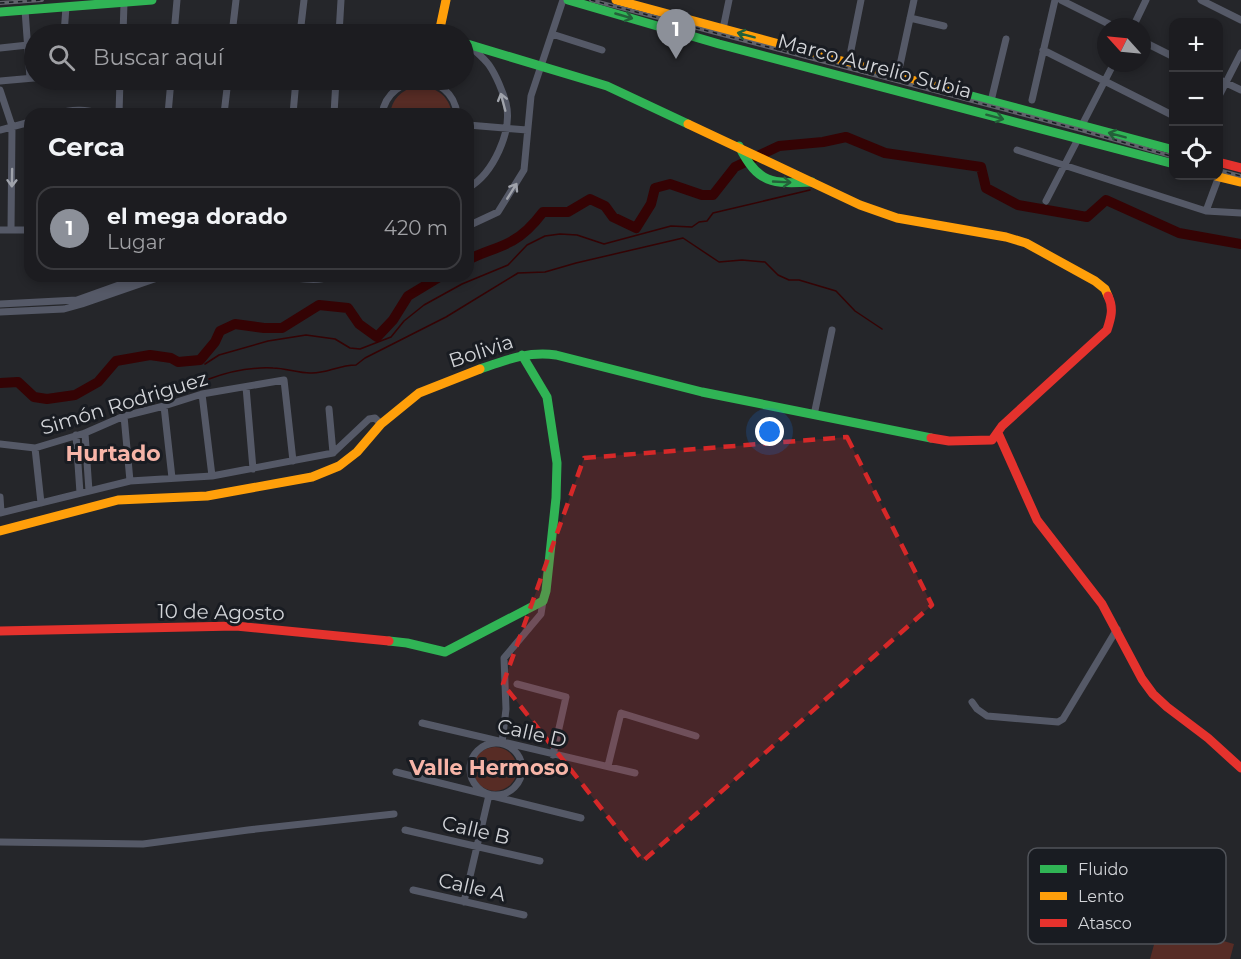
<!DOCTYPE html>
<html lang="es">
<meta charset="utf-8">
<style>
:root{--surface:#1c1c20;--page:#252529;--text:#f1f3f6;--muted:#a0a1a5;--line:#3a3a3e;--accent:#8c9099}
body{margin:0;font-family:Montserrat,sans-serif;background:var(--page);color:var(--text)}
.controls{position:absolute;right:18px;top:18px;display:grid;overflow:hidden;border-radius:12px;box-shadow:0 3px 9px #0003}
.controls button{width:54px;height:54px;display:grid;place-items:center;padding:0;border:0;border-bottom:2px solid var(--line);background:var(--surface);color:var(--text);font:30px sans-serif}
.compass{position:absolute;left:1097px;top:18px;width:54px;height:54px;border-radius:50%;background:var(--surface);box-shadow:0 3px 9px #0003;rotate:297deg}
.you{position:absolute;left:770px;top:432px;width:21px;height:21px;margin:-15px;border:4px solid #fff;border-radius:50%;background:#1a73e8;box-shadow:0 0 0 9px #1a73e833}
.badge{display:grid;place-items:center;width:39px;height:39px;border-radius:50%;background:var(--accent);color:#fff;font-size:20px;font-weight:700}
.pin{position:absolute;translate:-50% -50px;filter:drop-shadow(0 2px 3px #0008)}
.pin::after{content:'';position:absolute;top:32px;width:21px;height:18px;background:inherit;clip-path:polygon(0 0,100% 0,50% 100%)}
.list{margin:0;padding:0;list-style:none}
h2{display:flex;justify-content:space-between;align-items:center;height:78px;margin:0;padding:0 24px;font-size:26px}
h2 small{font-size:20px;font-weight:400;color:var(--muted)}
.list li{display:grid;grid-template-columns:39px 1fr auto;gap:18px;align-items:center;box-sizing:border-box;height:84px;margin:0 12px 12px;padding:0 12px;border:2px solid var(--line);border-radius:18px}
.list b{display:block;font-size:22px;white-space:nowrap}
.list p{margin:0;font-size:20px;white-space:nowrap;color:var(--muted)}
.list em{font-size:20px;font-style:normal;color:var(--muted)}
.icon{flex:none;width:33px;height:33px;fill:none;stroke:currentColor;stroke-width:2;stroke-linecap:round;stroke-linejoin:round}
.map{position:relative;flex:none;width:1241px;height:959px;overflow:hidden}
.search{position:absolute;background:var(--surface);box-shadow:0 3px 9px #0003;left:24px;top:24px;width:450px;height:66px;display:flex;align-items:center;gap:15px;box-sizing:border-box;padding:0 21px;border-radius:33px;color:var(--muted);font-size:22px}
.panel{position:absolute;background:var(--surface);box-shadow:0 3px 9px #0003;left:24px;top:108px;width:450px;height:174px;border-radius:18px}
.map>svg:first-child{display:block}
.green{fill:#572c25}
.lines{fill:none;stroke-linecap:round;stroke-linejoin:round}
.stream{stroke:#340304;stroke-width:1.5}
.river{stroke:#340304;stroke-width:10}
.street{stroke:#555967;stroke-width:7}
.fast{stroke:#30b455;stroke-width:9}
.slow{stroke:#ff9f0a;stroke-width:9}
.jam{stroke:#e5322d;stroke-width:9}
.rail-casing{stroke:#60626a;stroke-width:4}
.rail{stroke:#191c22;stroke-width:1.5;stroke-dasharray:4.5;stroke-linecap:butt}
.oneway{stroke:#236039}
.oneway2{stroke:#a0a3ab}
.marked{fill:#d62828;fill-opacity:0.2;stroke:#d62828;stroke-width:4.5;stroke-dasharray:12 8;stroke-linejoin:round}
.labels{text-anchor:middle;stroke-width:6;stroke-linejoin:round;paint-order:stroke}
.street-label{font-size:20px;fill:#d2d4d8;stroke:#191c22}
.neighbourhood-label{font-size:21px;font-weight:bold;fill:#f7b5a8;stroke:#191c22}
.quarter-label{font-size:22px;font-weight:bold;fill:#f7b5a8;stroke:#191c22}
.key{fill:#191c22;stroke:#505359;stroke-width:1.5}
.key-label{font-size:16px;fill:#d2d4d8}
</style>
<div class="map">
<svg width="1241" height="959" viewBox="0 0 1241 959">
<rect width="100%" height="100%" fill="#25262a"/>
<path class="green" d="M415,86C434,86 449,94 452,114H390C392,99 401,91 415,86Z
M473 769a22 22 0 1 1 44 0a22 22 0 1 1-44 0Z
M1160,923L1234,944L1230,959H1150Z"/>
<g class="lines">
<path class="stream" d="M205,364L219,355L268,341L306,335L335,339L350,348L360,349L391,337L404,321L424,305L462,284L508,265L527,245L545,236L560,234L577,235L604,244L671,226L692,227L699,222L707,221L713,213L810,190
M209,379C230,371 251,367 273,368C285,368 298,373 310,373C326,374 338,365 356,365L365,358L446,317L518,273L545,272L576,263L683,238L719,262L742,260L765,262L778,275L789,280H799L836,291L855,311L882,329"/>
<path class="river" d="M468,260C482,252 498,249 512,241C525,234 534,224 543,212H568L590,199L605,206L613,217L636,228L651,204L655,188L670,184L702,195H713L735,167L779,146L823,142L846,137L885,153L981,167L986,188L1018,205L1087,217L1106,200L1179,233L1241,244
M0,383L18,382L34,397L47,399L75,395L98,382L116,361L150,355L171,358L178,362L200,360L215,342L220,331L235,324L264,328H282L319,305L348,308L359,324L377,337L393,320L408,296L441,276"/>
<path class="street" d="M1061,0L1115,27
M1201,0L1241,20
M25,10L30,78
M910,18L944,26
M1133,27L1146,0
M723,29L729,0
M64,34L66,7
M123,34L124,3
M174,34L177,0
M232,34L236,0
M300,34L304,0
M339,34L341,0
M394,34L420,30L439,33V34
M552,34L602,50
M1142,41L1174,57
M0,48L28,45
M851,50L861,0
M1043,50L1174,116
M900,65L914,0
M1218,79L1241,90
M0,81L34,78
M0,90L12,126L11,230
M1218,98L1241,53
M1032,100L1055,0
M991,101L1006,39
M57,114C74,108 86,110 103,114
M119,114L120,80
M168,114L171,80
M224,114L228,80
M293,114L296,80
M334,114L336,80
M382,114C389,71 452,70 457,114
M468,125L527,130
M1082,125L1114,63
M0,130L30,122
M1017,150L1206,211L1241,213
M468,188C493,174 513,131 506,103C503,92 496,75 489,65C484,58 475,51 469,45
M1046,201L1078,139
M1206,211L1219,176
M468,226L498,212L524,170L531,96L563,0
M0,230H30
M287,276C302,279 318,282 332,276
M0,304L77,300L144,276
M0,312L64,309L82,304L163,276
M246,387L253,469
M202,394L212,476
M164,406L172,478
M329,409L333,453
M814,415L832,330
M124,416L130,481
M85,433L89,491
M76,435L80,493
M0,444L35,448L85,433L124,416L164,406L202,394L284,380L293,461
M35,448L41,503
M0,497L1,512
M0,513L130,481L212,476L333,453L369,419L375,418L381,424
M517,684L566,697L553,755
M972,702L977,709L987,716L1058,722L1063,719L1117,629
M422,723L635,773
M470 769a26 26 0 1 1 52 0a26 26 0 1 1-52 0Z
M502,743L506,709L504,658L541,614L543,601
M608,766L621,713L696,736
M396,772L581,818
M405,830L540,861
M0,842L143,844L248,830L394,814
M413,890L524,915
M464,902L489,795"/>
<path class="fast" d="M568,0L719,44L1174,164
M0,12L152,0
M464,43L607,86L688,124
M945,89L1174,150
M739,146C758,184 772,184 812,182
M480,369C506,360 528,351 556,355L702,392L931,438
M389,641L407,643L445,652L543,601L546,591L556,498L557,463L547,397L522,355"/>
<path class="slow" d="M616,0L945,89
M444,34L439,33L446,0
M688,124L860,205L897,218L1006,237L1026,243L1095,281L1105,289L1108,296
M1216,176L1241,182
M0,531L118,500L207,496L312,477L339,466L357,452L381,424L419,393L480,369"/>
<path class="jam" d="M1218,162L1241,168
M998,433L1037,520L1102,604L1142,679L1153,694L1167,707L1208,738L1241,768
M931,438L949,441L992,440L1002,426L1107,330C1111,318 1114,308 1108,296
M0,631L236,626L389,641"/>
<defs>
<path id="rail" d="M591,0L1081,130L1174,157
M0,3L42,0
M1218,170L1241,176"/>
</defs>
<use href="#rail" class="rail-casing"/>
<use href="#rail" class="rail"/>
</g>
<defs><path id="oneway-shaft" d="M-6 0H5M1.5-3L5.5 0L1.5 3" fill="none" stroke-width="1.6" stroke-linecap="round" stroke-linejoin="round" transform="scale(1.5)"/></defs>
<g class="oneway">
<use href="#oneway-shaft" transform="translate(624 16) rotate(16)"/>
<use href="#oneway-shaft" transform="translate(746 35) rotate(-165)"/>
<use href="#oneway-shaft" transform="translate(995 117) rotate(15)"/>
<use href="#oneway-shaft" transform="translate(1117 135) rotate(-165)"/>
<use href="#oneway-shaft" transform="translate(782 182) rotate(3)"/>
</g>
<g class="oneway2">
<use href="#oneway-shaft" transform="translate(503 102) rotate(-105)"/>
<use href="#oneway-shaft" transform="translate(12 178) rotate(91)"/>
<use href="#oneway-shaft" transform="translate(512 191) rotate(-58)"/>
</g>
<path class="marked" d="M847,437L932,605L643,861L503,684L584,458Z"/>
<g class="labels">
<g class="street-label">
<text transform="translate(875 66) rotate(15)" y="7">Marco Aurelio Subia</text>
<text transform="translate(481 351) rotate(-18)" y="7">Bolivia</text>
<text transform="translate(124 403) rotate(-17)" y="7">Simón Rodriguez</text>
<text transform="translate(221 612) rotate(1)" y="7">10 de Agosto</text>
<text transform="translate(532 733) rotate(13)" y="7">Calle D</text>
<text transform="translate(476 830) rotate(13)" y="7">Calle B</text>
<text transform="translate(472 887) rotate(13)" y="7">Calle A</text>
</g>
<g class="neighbourhood-label">
<text x="489" y="775">Valle Hermoso</text>
</g>
<g class="quarter-label">
<text x="113" y="461">Hurtado</text>
</g>
</g>
<rect x="1028" y="848" width="198" height="96" rx="9" class="key"/>
<rect x="1040" y="865" width="27" height="8" fill="#30b455"/>
<rect x="1040" y="892" width="27" height="8" fill="#ff9f0a"/>
<rect x="1040" y="919" width="27" height="8" fill="#e5322d"/>
<g class="key-label">
<text x="1078" y="875">Fluido</text>
<text x="1078" y="902">Lento</text>
<text x="1078" y="929">Atasco</text>
</g>
</svg>
<div class="controls">
<button>+</button>
<button>−</button>
<button><svg class="icon" aria-label="locate" viewBox="0 0 24 24"><circle cx="12" cy="12" r="6"/><path d="M12 2v4M12 18v4M2 12h4M18 12h4"/></svg></button>
</div>
<svg class="compass" viewBox="-18 -18 36 36"><path d="M0-13l5 13h-10z" fill="#e53935"/><path d="M0 13l5-13h-10z" fill="#a0a1a5"/></svg>
<div class="you"></div>
<div class="pin badge" style="left:676px;top:59px">1</div>
<div class="search"><svg class="icon" aria-label="search" viewBox="0 0 24 24"><circle cx="10" cy="10" r="6"/><path d="M15 15l6 6"/></svg>Buscar aquí</div>
<section class="panel">
<h2>Cerca<small></small></h2>
<ul class="list">
<li><span class="badge">1</span><div><b>el mega dorado</b><p>Lugar</p></div><em>420 m</em></li>
</ul>
</section>
</div>
